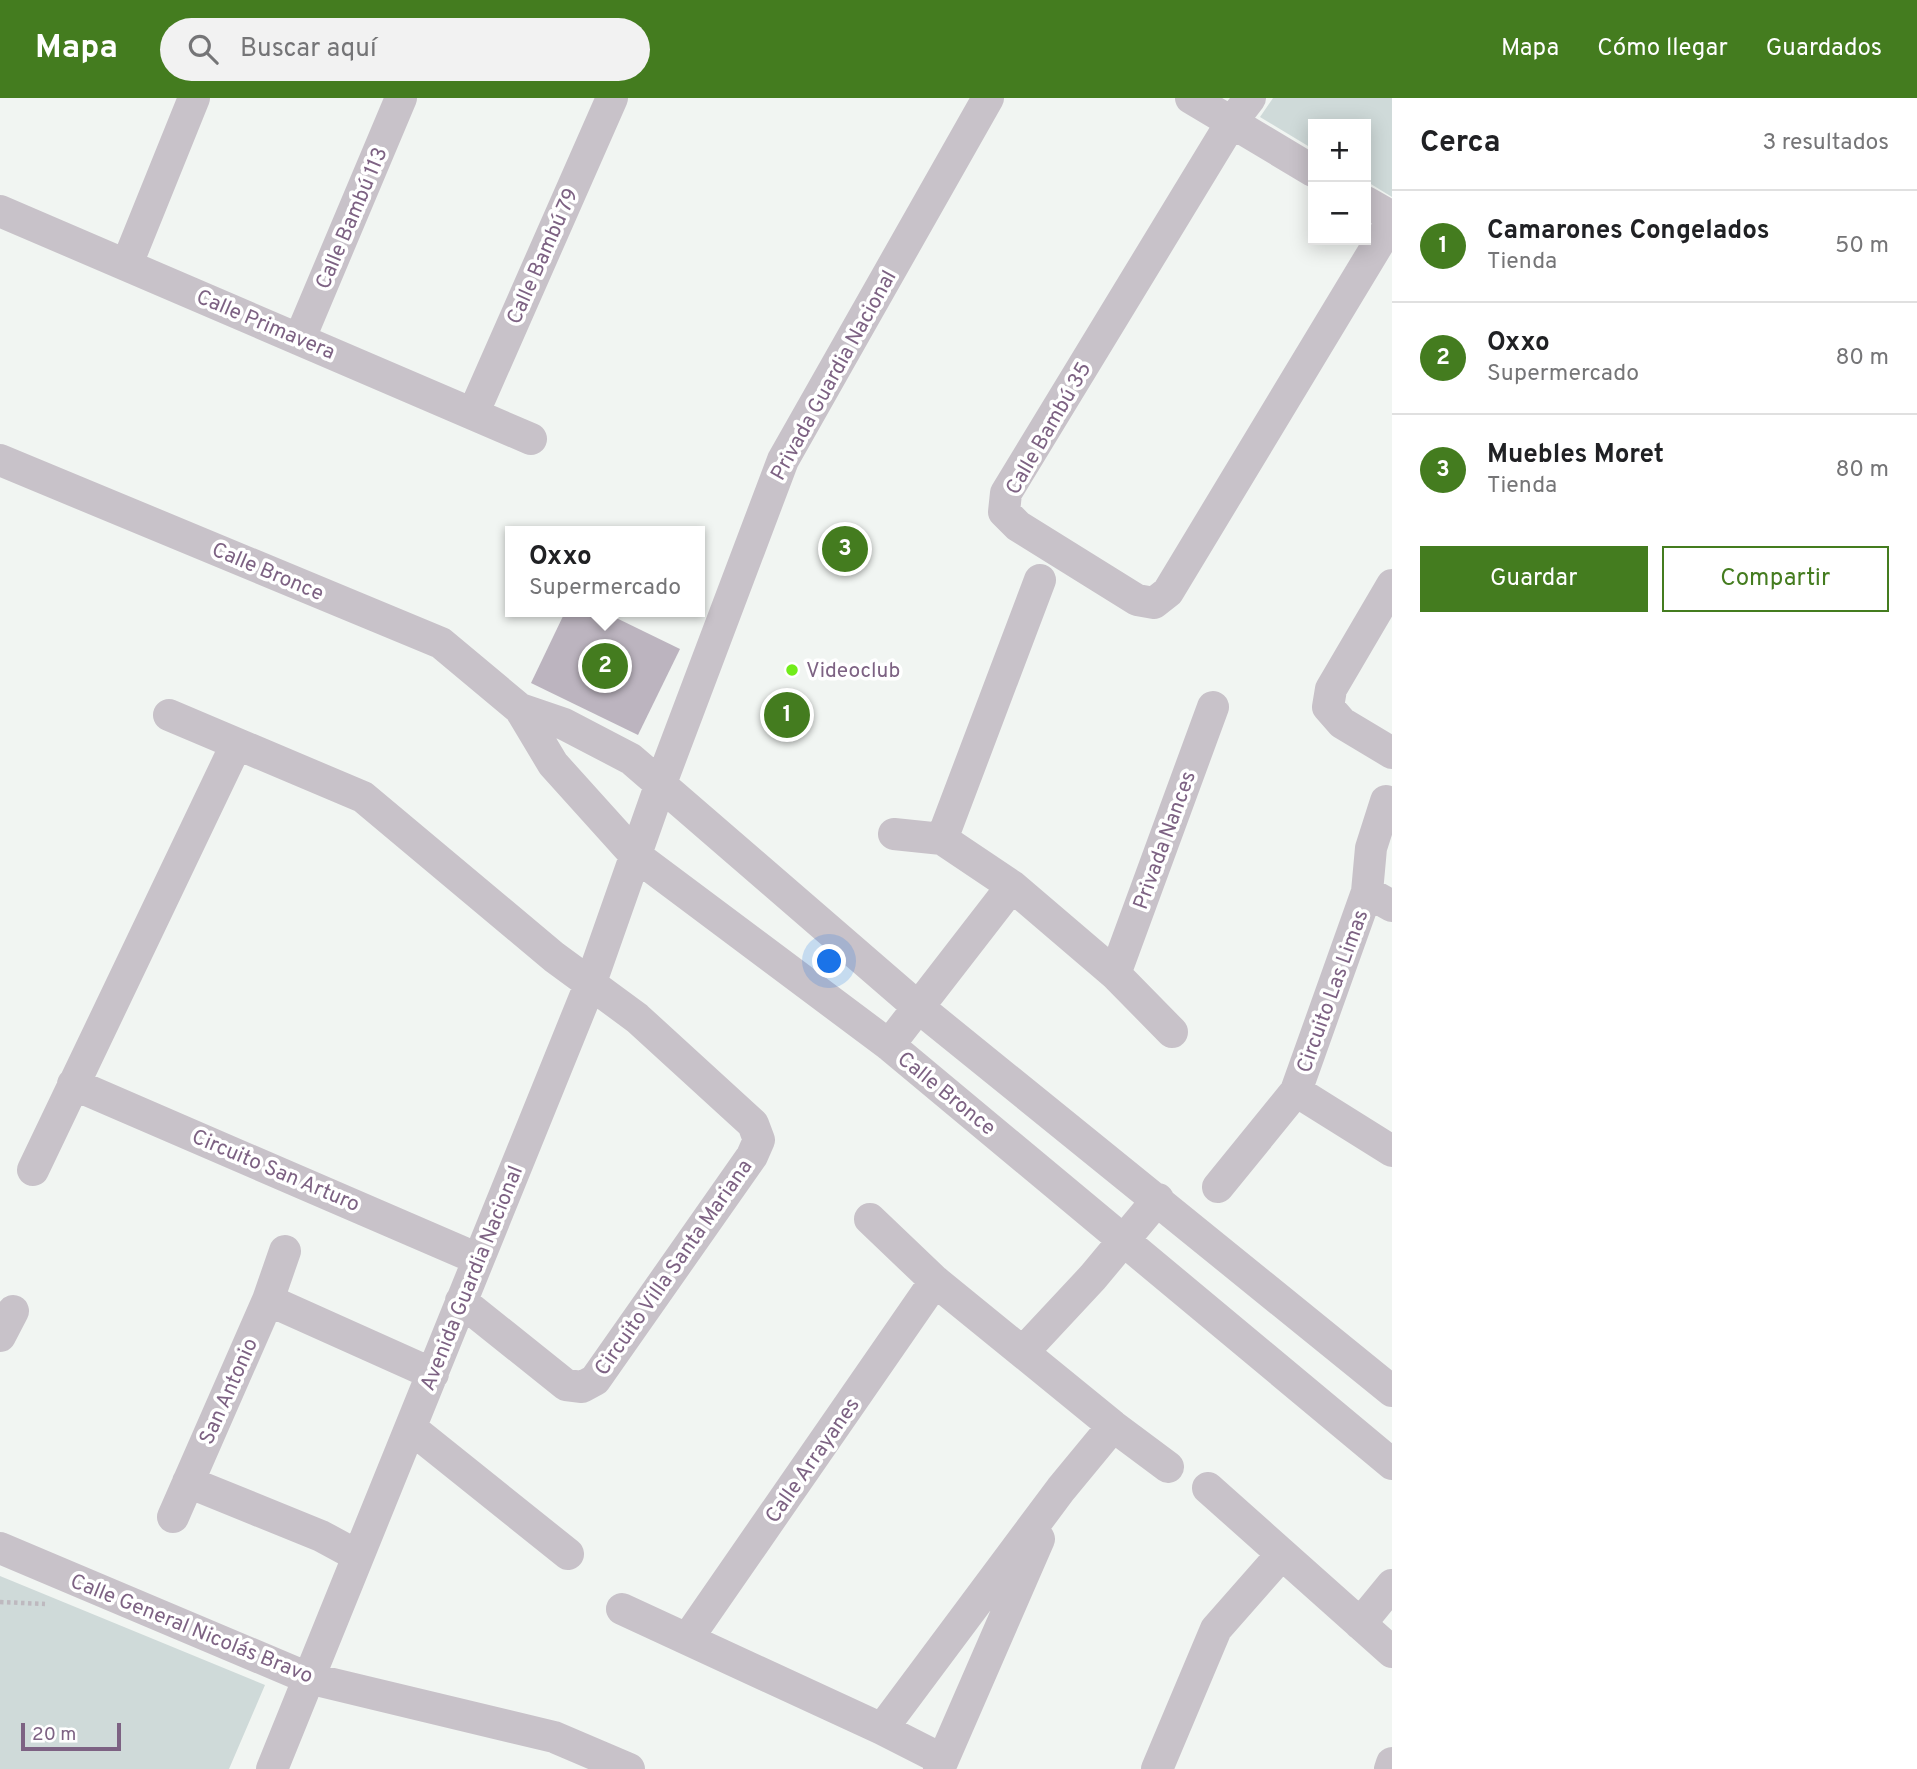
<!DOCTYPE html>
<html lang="es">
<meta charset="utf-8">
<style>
:root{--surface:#fff;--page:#f2f2f2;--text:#202124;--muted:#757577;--line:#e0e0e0;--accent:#447c1f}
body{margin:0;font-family:Overpass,sans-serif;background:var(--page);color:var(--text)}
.controls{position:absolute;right:21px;top:21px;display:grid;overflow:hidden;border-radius:0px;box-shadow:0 4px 18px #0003}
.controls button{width:63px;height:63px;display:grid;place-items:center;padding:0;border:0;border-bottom:2px solid var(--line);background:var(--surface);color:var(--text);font:35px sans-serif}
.scale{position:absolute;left:21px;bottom:18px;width:100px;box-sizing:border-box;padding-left:7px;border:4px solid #7d6283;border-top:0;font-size:19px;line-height:24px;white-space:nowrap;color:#7d6283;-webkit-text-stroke:5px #fff;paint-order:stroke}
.you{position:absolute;left:830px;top:864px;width:24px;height:24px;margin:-18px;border:5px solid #fff;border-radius:50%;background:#1a73e8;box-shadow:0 0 0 10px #1a73e833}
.badge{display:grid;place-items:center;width:46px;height:46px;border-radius:50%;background:var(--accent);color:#fff;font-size:23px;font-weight:700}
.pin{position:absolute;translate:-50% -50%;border:4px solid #fff;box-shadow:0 2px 7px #0006}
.popup{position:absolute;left:505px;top:428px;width:200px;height:91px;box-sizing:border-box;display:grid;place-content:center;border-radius:0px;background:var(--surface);filter:drop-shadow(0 2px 5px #0005);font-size:23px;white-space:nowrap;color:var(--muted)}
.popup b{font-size:26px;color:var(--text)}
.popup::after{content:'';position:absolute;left:50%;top:100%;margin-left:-14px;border:14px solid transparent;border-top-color:var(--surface)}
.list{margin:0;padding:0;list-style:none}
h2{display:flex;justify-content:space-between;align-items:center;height:91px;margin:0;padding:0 28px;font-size:30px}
h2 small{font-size:23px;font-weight:400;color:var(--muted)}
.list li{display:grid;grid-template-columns:46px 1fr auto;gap:21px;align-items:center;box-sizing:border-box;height:112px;padding:0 28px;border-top:2px solid var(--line)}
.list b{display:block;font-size:26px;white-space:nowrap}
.list p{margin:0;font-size:23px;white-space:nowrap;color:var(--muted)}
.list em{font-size:23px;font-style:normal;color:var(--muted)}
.actions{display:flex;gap:14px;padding:21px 28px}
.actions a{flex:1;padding:16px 0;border:2px solid var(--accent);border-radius:0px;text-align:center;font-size:24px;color:var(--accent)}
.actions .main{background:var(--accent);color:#fff}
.icon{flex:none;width:38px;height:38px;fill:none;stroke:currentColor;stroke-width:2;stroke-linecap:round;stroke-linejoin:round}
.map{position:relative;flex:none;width:1392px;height:1671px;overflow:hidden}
header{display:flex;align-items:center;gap:42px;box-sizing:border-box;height:98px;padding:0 35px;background:var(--accent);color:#fff}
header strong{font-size:33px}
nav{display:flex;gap:38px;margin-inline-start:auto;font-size:24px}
.search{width:490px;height:63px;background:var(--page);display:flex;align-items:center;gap:18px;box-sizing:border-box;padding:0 24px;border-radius:38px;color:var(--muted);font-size:26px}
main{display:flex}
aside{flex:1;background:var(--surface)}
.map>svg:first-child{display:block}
.green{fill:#cfdad9}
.building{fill:#bcb4bf}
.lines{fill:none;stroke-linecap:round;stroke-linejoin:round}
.path{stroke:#beb9bf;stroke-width:4.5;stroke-dasharray:3.5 3.5;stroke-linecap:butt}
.street{stroke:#c8c2c9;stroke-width:32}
.poi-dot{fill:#71ec19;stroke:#fff;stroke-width:2.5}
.labels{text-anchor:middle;stroke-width:7;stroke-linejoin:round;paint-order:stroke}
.street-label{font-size:21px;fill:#7d6283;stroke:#fff}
.poi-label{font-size:21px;fill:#7d6283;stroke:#fff;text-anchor:start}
</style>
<header>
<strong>Mapa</strong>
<div class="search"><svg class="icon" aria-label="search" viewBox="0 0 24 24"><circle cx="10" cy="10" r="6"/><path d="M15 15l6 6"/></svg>Buscar aquí</div>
<nav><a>Mapa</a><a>Cómo llegar</a><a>Guardados</a></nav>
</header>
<main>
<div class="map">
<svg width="1392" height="1671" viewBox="0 0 1392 1671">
<rect width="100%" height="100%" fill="#f1f5f2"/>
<path class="green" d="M1273,0H1392V99L1366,83V26H1313V51L1260,19Z
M0,1478L265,1587L229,1671H0Z"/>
<path class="building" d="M565,514H604L680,551L638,637L531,585Z"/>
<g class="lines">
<path class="path" d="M0,1504L45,1506"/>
<path class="street" d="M1191,0L1313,73
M1250,0L1231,25L1006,395L1004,414L1018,428L1137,502L1154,505L1168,494L1392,123
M1366,104L1392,119
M0,113L531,341
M127,166L194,0
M300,240L401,0
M473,316L612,0
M0,362L441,545L520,611L553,666L635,757L889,947L1392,1366
M1392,487L1331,591L1328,609L1342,625L1392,655
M520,611L564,626L631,661L918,909L1392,1293
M169,617L363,699L554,859L637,920L753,1026L759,1042L752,1058L595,1282L582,1289L566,1287L461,1203
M894,736L942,741L1012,788L1115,876L1172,934
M942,741L1040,482
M1367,794L1392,808
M1115,876L1213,609
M889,947L1012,788
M73,986L478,1161
M1296,993L1392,1053
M33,1072L236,647
M1218,1089L1296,993L1367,794L1371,750L1386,703
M870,1121L935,1183L1113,1328L1168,1369
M268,1202L433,1276
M0,1238L13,1213
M1024,1253L1093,1179L1158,1101
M412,1331L568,1456
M188,1384L321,1438L358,1458
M1208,1390L1392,1554
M173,1419L268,1202L285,1153
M0,1450L308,1580L554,1639L629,1671
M622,1511L882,1631L943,1662
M1360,1526L1392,1487
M688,1540L935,1183
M882,1631L1061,1391L1113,1328
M272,1671L591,884L661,685L783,362L988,0
M939,1671L1039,1441
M1157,1671L1216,1531L1282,1456
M1390,1671L1392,1665"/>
</g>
<circle class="poi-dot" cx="792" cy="572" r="7"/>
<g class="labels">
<g class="street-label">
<text transform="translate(351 120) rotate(-67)" y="7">Calle Bambú 113</text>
<text transform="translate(542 158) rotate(-66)" y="7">Calle Bambú 79</text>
<text transform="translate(266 226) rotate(23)" y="7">Calle Primavera</text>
<text transform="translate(833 277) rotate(-61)" y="7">Privada Guardia Nacional</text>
<text transform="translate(1048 330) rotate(-60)" y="7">Calle Bambú 35</text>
<text transform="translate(268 473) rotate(23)" y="7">Calle Bronce</text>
<text transform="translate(1164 742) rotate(-70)" y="7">Privada Nances</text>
<text transform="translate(1332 893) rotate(-70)" y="7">Circuito Las Limas</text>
<text transform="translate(947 995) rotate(39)" y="7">Calle Bronce</text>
<text transform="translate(276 1072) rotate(23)" y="7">Circuito San Arturo</text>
<text transform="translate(673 1169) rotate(-55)" y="7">Circuito Villa Santa Mariana</text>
<text transform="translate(471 1180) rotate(-68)" y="7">Avenida Guardia Nacional</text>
<text transform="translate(228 1293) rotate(-66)" y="7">San Antonio</text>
<text transform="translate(812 1362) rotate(-55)" y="7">Calle Arrayanes</text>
<text transform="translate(192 1530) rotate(22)" y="7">Calle General Nicolás Bravo</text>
</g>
<g class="poi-label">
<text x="806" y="579">Videoclub</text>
</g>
</g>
</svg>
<div class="controls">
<button>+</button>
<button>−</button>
</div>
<div class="scale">20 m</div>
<div class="you"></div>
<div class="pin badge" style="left:787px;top:617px">1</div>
<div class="pin badge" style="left:605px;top:568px">2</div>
<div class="popup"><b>Oxxo</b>Supermercado</div>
<div class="pin badge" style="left:845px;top:451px">3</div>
</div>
<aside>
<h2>Cerca<small>3 resultados</small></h2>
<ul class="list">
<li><span class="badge">1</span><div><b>Camarones Congelados</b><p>Tienda</p></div><em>50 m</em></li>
<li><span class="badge">2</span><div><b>Oxxo</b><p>Supermercado</p></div><em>80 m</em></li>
<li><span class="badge">3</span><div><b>Muebles Moret</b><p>Tienda</p></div><em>80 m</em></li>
</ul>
<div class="actions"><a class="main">Guardar</a><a>Compartir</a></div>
</aside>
</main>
